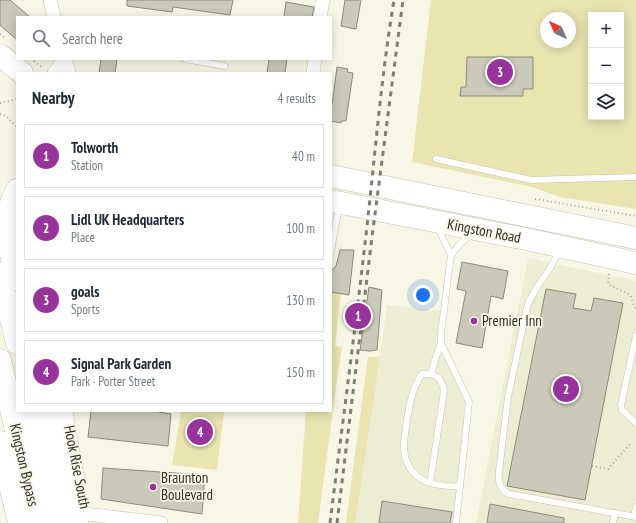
<!DOCTYPE html>
<meta charset="utf-8">
<style>
:root{--surface:#fff;--page:#f2f2f3;--text:#1f2937;--muted:#747a83;--line:#e0e1e3;--accent:#97349b}
body{margin:0;font-family:"PT Sans Narrow",sans-serif;background:var(--page);color:var(--text)}
.controls{position:absolute;right:12px;top:12px;display:grid;overflow:hidden;border-radius:0px;box-shadow:0 2px 10px #0003}
.controls button{width:36px;height:36px;display:grid;place-items:center;padding:0;border:0;border-bottom:1px solid var(--line);background:var(--surface);color:var(--text);font:20px sans-serif}
.compass{position:absolute;left:540px;top:12px;width:36px;height:36px;border-radius:50%;background:var(--surface);box-shadow:0 2px 10px #0003;rotate:315deg}
.you{position:absolute;left:423px;top:295px;width:14px;height:14px;margin:-10px;border:3px solid #fff;border-radius:50%;background:#1a73e8;box-shadow:0 0 0 6px #1a73e833}
.badge{display:grid;place-items:center;width:26px;height:26px;border-radius:50%;background:var(--accent);color:#fff;font-size:13px;font-weight:700}
.pin{position:absolute;translate:-50% -50%;border:2px solid #fff;box-shadow:0 1px 4px #0006}
.list{margin:0;padding:0;list-style:none}
h2{display:flex;justify-content:space-between;align-items:center;height:52px;margin:0;padding:0 16px;font-size:17px}
h2 small{font-size:13px;font-weight:400;color:var(--muted)}
.list li{display:grid;grid-template-columns:26px 1fr auto;gap:12px;align-items:center;box-sizing:border-box;height:64px;margin:0 8px 8px;padding:0 8px;border:1px solid var(--line);border-radius:0px}
.list b{display:block;font-size:15px;white-space:nowrap}
.list p{margin:0;font-size:13px;white-space:nowrap;color:var(--muted)}
.list em{font-size:13px;font-style:normal;color:var(--muted)}
.icon{flex:none;width:22px;height:22px;fill:none;stroke:currentColor;stroke-width:2;stroke-linecap:round;stroke-linejoin:round}
.map{position:relative;flex:none;width:636px;height:523px;overflow:hidden}
.search{position:absolute;background:var(--surface);box-shadow:0 2px 10px #0003;left:16px;top:16px;width:316px;height:44px;display:flex;align-items:center;gap:10px;box-sizing:border-box;padding:0 14px;border-radius:0px;color:var(--muted);font-size:15px}
.panel{position:absolute;background:var(--surface);box-shadow:0 2px 10px #0003;left:16px;top:72px;width:316px;height:340px;border-radius:0px}
.map>svg:first-child{display:block}
.built{fill:#eeedd4}
.green{fill:#e9e4b0;fill-rule:evenodd}
.building{fill:#cbcab9;stroke:#8c8b7b}
.lines{fill:none;stroke-linecap:round;stroke-linejoin:round}
.lane-casing{stroke:#c3c2b1;stroke-width:7}
.street-casing{stroke:#c3c2b1;stroke-width:14}
.highway-casing{stroke:#c3c2b1;stroke-width:23}
.path{stroke:#aaa99c;stroke-width:2;stroke-dasharray:1 3;stroke-linecap:butt}
.lane{stroke:#fff;stroke-width:6}
.street{stroke:#fff;stroke-width:13}
.highway{stroke:#fff;stroke-width:22}
.rail{stroke:#7e7e72;stroke-width:3;stroke-dasharray:5 5;stroke-linecap:butt}
.poi-dot{fill:#97349b;stroke:#f8f7e5;stroke-width:1.5}
.labels{text-anchor:middle;stroke-width:3.5;stroke-linejoin:round;paint-order:stroke}
.street-label{font-size:15px;fill:#303029;stroke:#f8f7e5}
.poi-label{font-size:15px;fill:#303029;stroke:#f8f7e5;text-anchor:start}
</style>
<div class="map">
<svg width="636" height="523" viewBox="0 0 636 523">
<rect width="100%" height="100%" fill="#f8f7e5"/>
<path class="built" d="M528,258L636,281V523H476Z
M387,305L441,311L435,353L442,354L468,404L453,523H346L368,357L380,356Z"/>
<path class="green" d="M431,0H636V209L560,197L532,187L412,162ZM591,15H621V117H591ZM546,18H570V42H546Z
M331,292L341,293L335,346L342,347L335,395L318,523H298L306,411H331Z
M368,357H380L355,523H346Z
M181,411H224L217,470L172,465Z"/>
<path class="building" d="M0,0H10L30,17H17V40L0,25Z
M127,0H233L230,15L173,7L172,12L127,6Z
M345,0H361L356,29L341,26Z
M286,2L314,7L312,17H284Z
M467,57H533V89H523V96H460L461,87H466Z
M101,59H117L115,73H99Z
M269,59H287L285,73H267Z
M337,67L348,69L347,72L353,73L346,121H341V123L331,121V105H332Z
M340,250H354L349,295L331,292V271L336,266Z
M462,262L508,271L503,299L491,296L482,348L456,343L466,291L457,289Z
M369,287L382,290L377,350L369,351L360,350Z
M546,289L576,294L573,308L591,311L594,298L623,303L585,500L507,486Z
M91,411H153L171,414L168,446L88,437Z
M103,468L205,475L202,514L101,499Z
M382,501L452,512L450,523H379Z
M490,504L564,518V523H487Z"/>
<g class="lines">
<defs>
<path id="lane" d="M185,59L225,66
M436,159L531,180L636,177
M438,228L451,255
M559,250C552,271 534,286 527,307L508,397L499,471C498,481 499,489 509,494L636,517
M331,251L339,206
M636,336L621,405L622,410L636,423
M431,374L435,360L441,343
M430,483L444,391C442,379 436,372 422,374C412,388 410,403 407,420C404,441 399,459 416,475C420,478 424,481 429,483C439,486 450,486 460,487
M634,516L636,507
M456,523L469,402L441,343V334L451,255L459,245L472,233
M613,523L615,513"/>
<path id="street" d="M50,0L54,17
M320,17L323,0
M65,59L69,73
M54,73L61,64L62,59
M313,73L315,59
M66,411L78,480
M86,514L161,523"/>
<path id="highway" d="M0,55L22,73
M331,176L636,238
M17,190C0,219 9,248 17,279
M331,201L526,239L636,263
M0,274L17,343
M0,360L37,523
M33,411L56,523
M52,411L77,523
M0,442L19,523"/>
</defs>
<use href="#lane" class="lane-casing"/>
<use href="#street" class="street-casing"/>
<use href="#highway" class="highway-casing"/>
<path class="path" d="M0,34L5,38
M34,61L43,68
M0,103L17,99
M0,114L6,116L17,127
M535,199L636,216
M609,274L608,284L630,295L636,311
M592,466L608,469L631,443"/>
<use href="#lane" class="lane"/>
<use href="#street" class="street"/>
<use href="#highway" class="highway"/>
<path class="rail" d="M330,523C342,427 355,331 366,235C375,156 381,78 394,0
M337,523L372,237L403,0"/>
</g>
<g class="poi-dot">
<circle cx="474" cy="321" r="4"/>
<circle cx="153" cy="487" r="4"/>
</g>
<g class="labels">
<g class="street-label">
<text transform="translate(484 231) rotate(11)" y="5">Kingston Road</text>
<text transform="translate(24 465) rotate(77)" y="5">Kingston Bypass</text>
<text transform="translate(77 467) rotate(79)" y="5">Hook Rise South</text>
</g>
<g class="poi-label">
<text x="482" y="326">Premier Inn</text>
<text x="161" y="483">Braunton<tspan x="161" dy="17">Boulevard</tspan></text>
</g>
</g>
</svg>
<div class="controls">
<button>+</button>
<button>−</button>
<button><svg class="icon" aria-label="layers" viewBox="0 0 24 24"><path d="M12 4l9 5-9 5-9-5zM3 14l9 5 9-5"/></svg></button>
</div>
<svg class="compass" viewBox="-18 -18 36 36"><path d="M0-13l5 13h-10z" fill="#e53935"/><path d="M0 13l5-13h-10z" fill="#747a83"/></svg>
<div class="you"></div>
<div class="pin badge" style="left:358px;top:316px">1</div>
<div class="pin badge" style="left:566px;top:389px">2</div>
<div class="pin badge" style="left:500px;top:72px">3</div>
<div class="pin badge" style="left:200px;top:432px">4</div>
<div class="search"><svg class="icon" aria-label="search" viewBox="0 0 24 24"><circle cx="10" cy="10" r="6"/><path d="M15 15l6 6"/></svg>Search here</div>
<section class="panel">
<h2>Nearby<small>4 results</small></h2>
<ul class="list">
<li><span class="badge">1</span><div><b>Tolworth</b><p>Station</p></div><em>40 m</em></li>
<li><span class="badge">2</span><div><b>Lidl UK Headquarters</b><p>Place</p></div><em>100 m</em></li>
<li><span class="badge">3</span><div><b>goals</b><p>Sports</p></div><em>130 m</em></li>
<li><span class="badge">4</span><div><b>Signal Park Garden</b><p>Park · Porter Street</p></div><em>150 m</em></li>
</ul>
</section>
</div>
